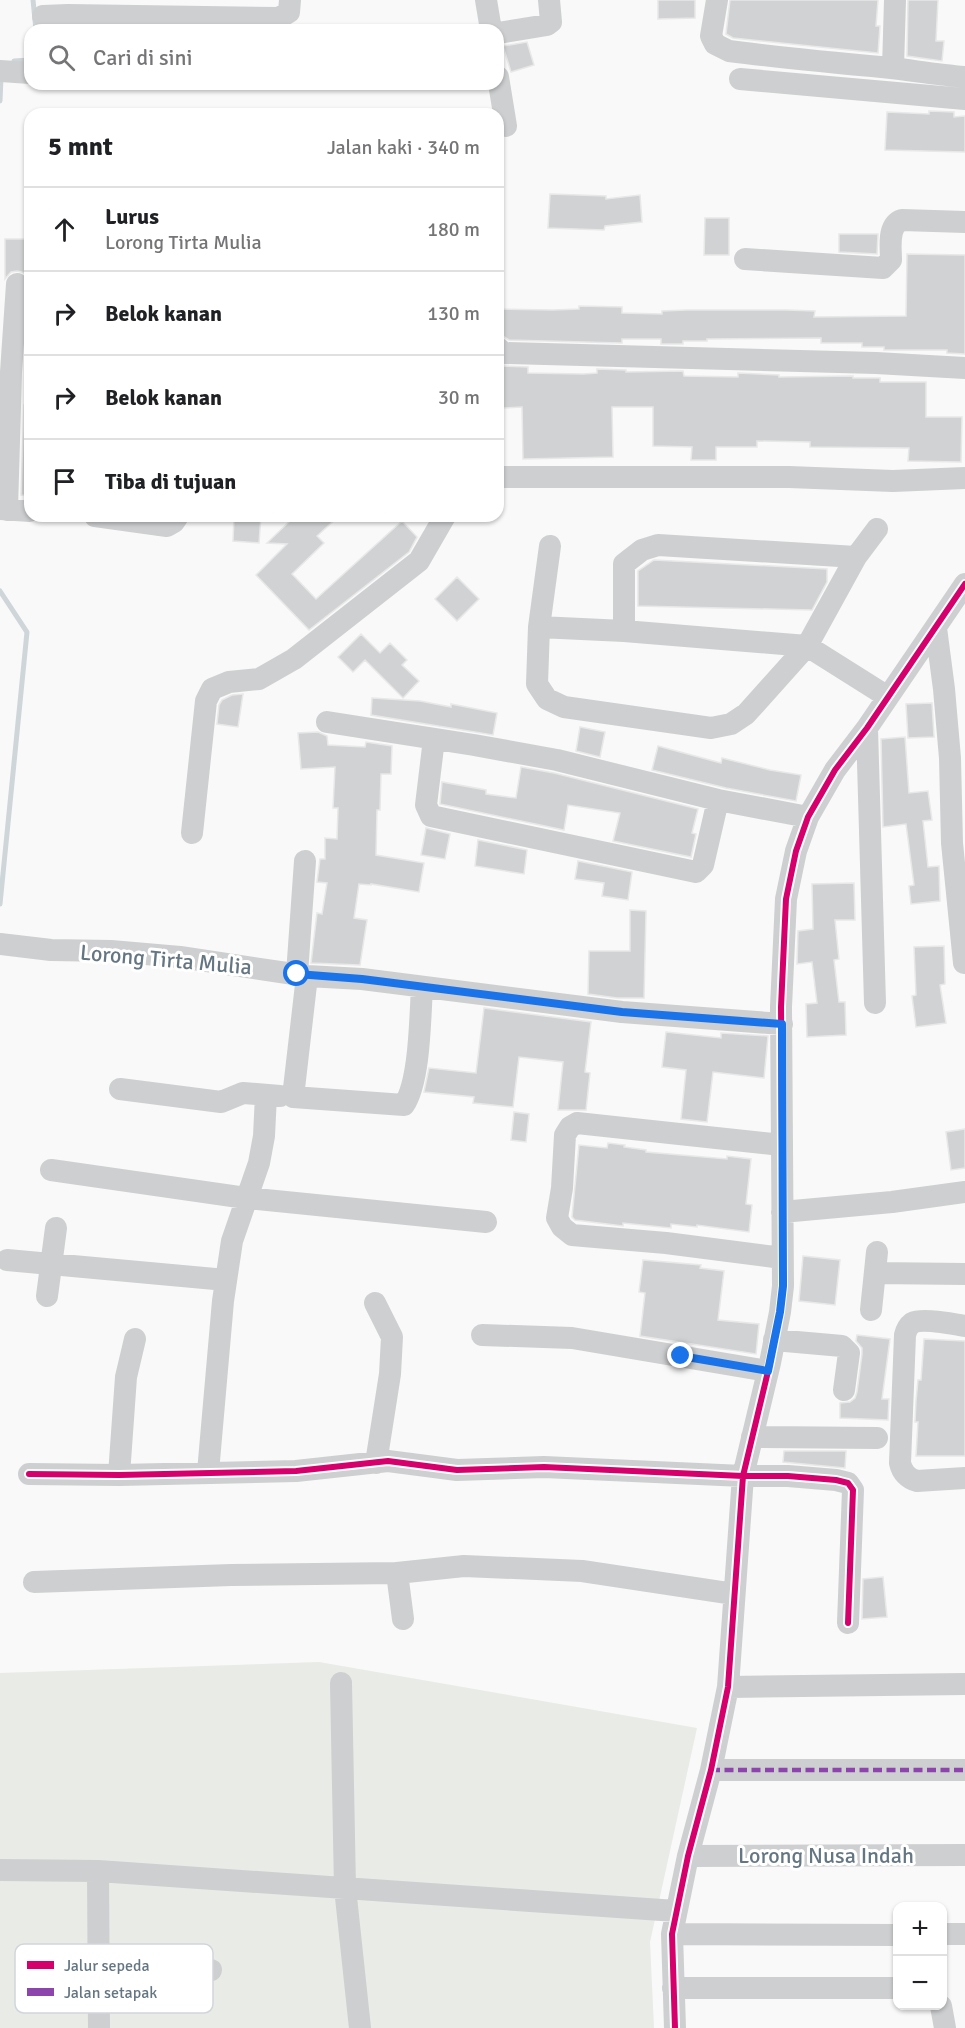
<!DOCTYPE html>
<html lang="id">
<meta charset="utf-8">
<style>
:root{--surface:#fff;--page:#f2f2f2;--text:#202124;--muted:#757577;--line:#e0e0e0}
body{margin:0;font-family:Signika,sans-serif;background:var(--page);color:var(--text)}
.controls{position:absolute;right:18px;bottom:18px;display:grid;overflow:hidden;border-radius:12px;box-shadow:0 2px 4px #0004}
.controls button{width:54px;height:54px;display:grid;place-items:center;padding:0;border:0;border-bottom:2px solid var(--line);background:var(--surface);color:var(--text);font:30px sans-serif}
.stop{position:absolute;width:18px;height:18px;margin:-14px;border:4px solid #1a73e8;border-radius:50%;background:#fff}
.stop.end{background:#1a73e8;border-color:#fff;box-shadow:0 2px 6px #0008}
.list{margin:0;padding:0;list-style:none}
h2{display:flex;justify-content:space-between;align-items:center;height:78px;margin:0;padding:0 24px;font-size:26px}
h2 small{font-size:20px;font-weight:400;color:var(--muted)}
.list li{display:grid;grid-template-columns:39px 1fr auto;gap:18px;align-items:center;box-sizing:border-box;height:84px;padding:0 24px;border-top:2px solid var(--line)}
.list b{display:block;font-size:22px;white-space:nowrap}
.list p{margin:0;font-size:20px;white-space:nowrap;color:var(--muted)}
.list em{font-size:20px;font-style:normal;color:var(--muted)}
.icon{flex:none;width:33px;height:33px;fill:none;stroke:currentColor;stroke-width:2;stroke-linecap:round;stroke-linejoin:round}
.map{position:relative;flex:none;width:965px;height:2028px;overflow:hidden}
.search{position:absolute;background:var(--surface);box-shadow:0 2px 4px #0004;left:24px;top:24px;width:480px;height:66px;display:flex;align-items:center;gap:15px;box-sizing:border-box;padding:0 21px;border-radius:18px;color:var(--muted);font-size:22px}
.panel{position:absolute;background:var(--surface);box-shadow:0 2px 4px #0004;left:24px;top:108px;width:480px;height:414px;border-radius:18px}
.map>svg:first-child{display:block}
.green{fill:#e8ebe6}
.lines{fill:none;stroke-linecap:round;stroke-linejoin:round}
.stream{stroke:#ced6d9;stroke-width:5}
.building{fill:#d0d2d3;stroke:#e8e8e8;stroke-width:1.5}
.minor{stroke:#cecfd0;stroke-width:22}
.quiet{stroke:#8e44ad;stroke-width:4.5;stroke-dasharray:9 4.5;stroke-linecap:butt}
.cycleway-casing{stroke:#fff;stroke-width:10}
.cycleway{stroke:#d6006c;stroke-width:6}
.route{stroke:#1a73e8;stroke-width:8}
.labels{text-anchor:middle;stroke-width:6;stroke-linejoin:round;paint-order:stroke}
.street-label{font-size:22px;fill:#657683;stroke:#fff}
.key{fill:#fff;stroke:#d1d6da;stroke-width:1.5}
.key-label{font-size:16px;fill:#657683}
</style>
<div class="map">
<svg width="965" height="2028" viewBox="0 0 965 2028">
<rect width="100%" height="100%" fill="#f9f9f9"/>
<path class="green" d="M319,1662L697,1728L650,1942L654,2028H0V1673Z"/>
<g class="lines">
<path class="stream" d="M33,0L36,30
M14,61L30,60
M0,101L1,78
M0,591L27,632L0,904"/>
</g>
<path class="building" d="M658,0H695V18L658,19Z
M730,0H878L876,26H880L878,53L733,38L726,34Z
M908,0H938L936,41H944L942,61L907,56Z
M527,42L534,65L511,72L503,46Z
M929,111L954,112V117L965,116V152L885,150L887,112L929,114Z
M550,194L606,196V199L640,195L642,222L605,226L604,230L548,228Z
M705,218H729V255H704Z
M839,234H878L877,254L839,252Z
M5,239H30V279L25,273L17,271L11,272L5,279Z
M907,254L965,255V354L947,353V350H884V347H862V343H821V338L707,339V341H683V344H661V339H622V343L509,340L501,335V309L553,310L579,309V306L622,307V313L662,314V311L686,310H787L815,311L814,317L906,316Z
M502,366L528,367V373L583,374L597,373V369L626,370V372L683,371L684,376L738,377V373L779,375V377L853,376V378H880V382H926V417H962L961,462L908,461L909,448L810,447V442L757,441V447H716V460H691L692,447L653,446V407H612L613,457L523,459L522,407L503,408Z
M24,405L30,406V496L21,495Z
M234,516H261L259,543L233,541Z
M295,516H339L317,536L324,543L292,574L316,599L402,521L417,537L409,552L309,630L256,575L287,544L267,543Z
M654,560L827,569V582L812,610L638,606V571Z
M457,577L479,599L457,621L435,599Z
M361,634L380,653L390,643L407,660L402,665L419,681L403,698L365,660L353,672L338,657Z
M243,694L238,727L217,724L219,705L222,700L232,695Z
M372,698L420,701L451,707V704L497,713L493,735L371,715Z
M932,703L934,737L908,738L906,704Z
M580,727L605,732L600,757L576,751Z
M318,732L327,736L328,745L365,747L366,742L392,746L391,774H381L380,810H377L376,855L424,863L419,892L371,884V885L359,884L354,918L367,920L360,965L311,963L317,913L322,914L327,883L317,882L320,859H325V838L337,839L338,808H333L335,767L301,769L298,733Z
M905,737L909,793L928,791L932,820L923,821L928,867L939,866L940,901L911,904L909,886L914,885L906,824L883,827L881,739Z
M658,746L721,763L722,758L770,770L801,775L796,801L726,788L652,770Z
M521,767L554,773L698,809L692,833L696,834L691,857L613,841L620,813L568,805L564,830L440,804L442,782L486,790V794L516,798Z
M426,828L450,834L445,859L421,855Z
M478,840L527,850L524,874L475,866Z
M578,861L632,872L628,900L602,896L604,883L575,879Z
M854,883L855,920H835L839,959L834,960L839,1002H845L846,1035L807,1037L806,1004L817,1003L812,962L797,964L798,931L813,929L812,884Z
M630,910L646,911L644,998H617L588,994L589,951H630Z
M944,946L945,984L940,985L946,1023L916,1027L912,996L916,995L914,947Z
M484,1008L591,1022L585,1072L590,1073L586,1110H558L563,1062L519,1057L513,1107L473,1103L474,1097L424,1092L429,1068L476,1073Z
M666,1032L721,1038V1033L768,1036L764,1078L713,1072L707,1122L681,1119L686,1070L662,1067Z
M514,1112L529,1114L526,1142L511,1140Z
M965,1129V1168L951,1170L946,1132Z
M608,1143L625,1145L624,1147L646,1150V1152L727,1159V1156L751,1159L746,1204L752,1205L749,1232L697,1225V1227L671,1224V1228L623,1223V1226L575,1220L572,1217L579,1145L607,1148Z
M803,1256L840,1260L835,1305L799,1301Z
M643,1260L701,1265L700,1268L724,1271L718,1320L759,1324L756,1354L640,1336L645,1293L639,1292Z
M857,1335L890,1339L882,1399H889L888,1420L840,1418V1403L850,1402L855,1398L857,1392L862,1354V1348L856,1341Z
M924,1339L965,1341V1456H916L918,1422H915L916,1401L918,1380H921Z
M784,1451H846L845,1468L783,1462Z
M883,1577L887,1617L862,1619L863,1579Z"/>
<g class="lines">
<path class="minor" d="M486,0L491,30
M717,0L711,36L715,44L729,51C783,58 837,63 891,68C916,71 940,75 965,77
M43,16L68,15L279,18L289,12L290,0
M498,33L547,25L551,22L549,0
M893,68L895,0
M0,71L30,73
M498,77L506,126
M740,79L965,99
M745,259L883,268L891,260C891,247 887,225 902,220L965,222
M498,348L504,353L876,363L965,368
M498,477H789L893,481L965,478
M0,509L30,511
M7,510L11,372L17,284
M95,516L167,526L174,522L178,516
M856,557L877,529
M539,627L624,631L807,646L746,714L731,724L711,728L564,707L547,699L537,684L539,627L550,546
M936,628L944,689L950,758L952,843L964,963
M624,631V564L642,550L658,545L856,557L807,646L888,697
M327,722L474,745L557,760L718,800L808,817
M867,728L875,1003
M434,739L426,805L431,816L696,872L703,865L718,800
M192,833L206,701L212,689L229,682L259,679L294,659L419,561L445,516
M0,944L51,950L111,951L180,957L307,976L362,979L622,1012L782,1024
M297,974L305,861
M307,976L293,1097L404,1105C420,1081 420,1018 422,987
M120,1089L221,1102L243,1093L280,1096
M782,1145L577,1123L570,1127L565,1135L562,1188L557,1218L562,1227L572,1235L666,1243L782,1258
M51,1170L246,1198L486,1222
M782,1212L892,1202L965,1192
M7,1260L226,1280
M875,1273L965,1274
M47,1296L56,1228
M375,1303L392,1337L390,1374L376,1463
M871,1310L877,1252
M965,1326C954,1324 922,1318 912,1323C908,1326 906,1331 905,1335L900,1463C902,1472 908,1479 917,1481L965,1478
M482,1335L572,1338L768,1371
M774,1340L842,1346L849,1353L844,1390
M752,1437L877,1438
M208,1472L223,1301L232,1241L259,1163L264,1136L266,1095
M29,1474L119,1475L296,1471L388,1461L457,1470L544,1467L743,1476H788L836,1480L848,1483L853,1490L848,1623
M119,1475L126,1377L135,1339
M397,1573L403,1619
M34,1582L231,1575L397,1573L464,1566L582,1571L734,1594
M341,1683L345,1888L360,2028
M728,1687L965,1684
M711,1770H965
M688,1856L965,1855
M0,1870L98,1871L676,1911
M98,1871L99,2028
M672,1934L898,1935
M942,1934H965
M99,1979L211,1970
M673,1988H898
M941,2006L945,2028
M675,2028L672,1934L688,1856L711,1770L728,1687L743,1476L770,1363L780,1312L783,1286L781,1007L786,899L796,851L808,817L835,770L867,728L965,584"/>
<path class="quiet" d="M711,1770H965"/>
<defs>
<path id="cycleway" d="M29,1474L119,1475L296,1471L388,1461L457,1470L544,1467L743,1476H788L836,1480L848,1483L853,1490L848,1623
M675,2028L672,1934L688,1856L711,1770L728,1687L743,1476L770,1363L780,1312L783,1286L781,1007L786,899L796,851L808,817L835,770L867,728L965,584"/>
</defs>
<use href="#cycleway" class="cycleway-casing"/>
<use href="#cycleway" class="cycleway"/>
</g>
<g class="lines">
<path class="route" d="M297,974L362,979L622,1012L782,1024L783,1286L780,1312L768,1371L681,1356"/>
</g>
<g class="labels">
<g class="street-label">
<text transform="translate(166 959) rotate(5)" y="8">Lorong Tirta Mulia</text>
<text x="826" y="1863">Lorong Nusa Indah</text>
</g>
</g>
<rect x="15" y="1944" width="198" height="69" rx="9" class="key"/>
<rect x="27" y="1961" width="27" height="8" fill="#d6006c"/>
<rect x="27" y="1988" width="27" height="8" fill="#8e44ad"/>
<g class="key-label">
<text x="64" y="1971">Jalur sepeda</text>
<text x="64" y="1998">Jalan setapak</text>
</g>
</svg>
<div class="controls">
<button>+</button>
<button>−</button>
</div>
<div class="stop" style="left:297px;top:974px"></div>
<div class="stop end" style="left:681px;top:1356px"></div>
<div class="search"><svg class="icon" aria-label="search" viewBox="0 0 24 24"><circle cx="10" cy="10" r="6"/><path d="M15 15l6 6"/></svg>Cari di sini</div>
<section class="panel">
<h2>5 mnt<small>Jalan kaki · 340 m</small></h2>
<ul class="list">
<li><svg class="icon" aria-label="ahead" viewBox="0 0 24 24"><path d="M12 20V5M6 11l6-6 6 6"/></svg><div><b>Lurus</b><p>Lorong Tirta Mulia</p></div><em>180 m</em></li>
<li><svg class="icon" aria-label="right" viewBox="0 0 24 24"><path d="M7 20v-9h11M14 6l5 5-5 5"/></svg><div><b>Belok kanan</b></div><em>130 m</em></li>
<li><svg class="icon" aria-label="right" viewBox="0 0 24 24"><path d="M7 20v-9h11M14 6l5 5-5 5"/></svg><div><b>Belok kanan</b></div><em>30 m</em></li>
<li><svg class="icon" aria-label="arrive" viewBox="0 0 24 24"><path d="M6 21V4h12l-3 4 3 4H6"/></svg><div><b>Tiba di tujuan</b></div></li>
</ul>
</section>
</div>
